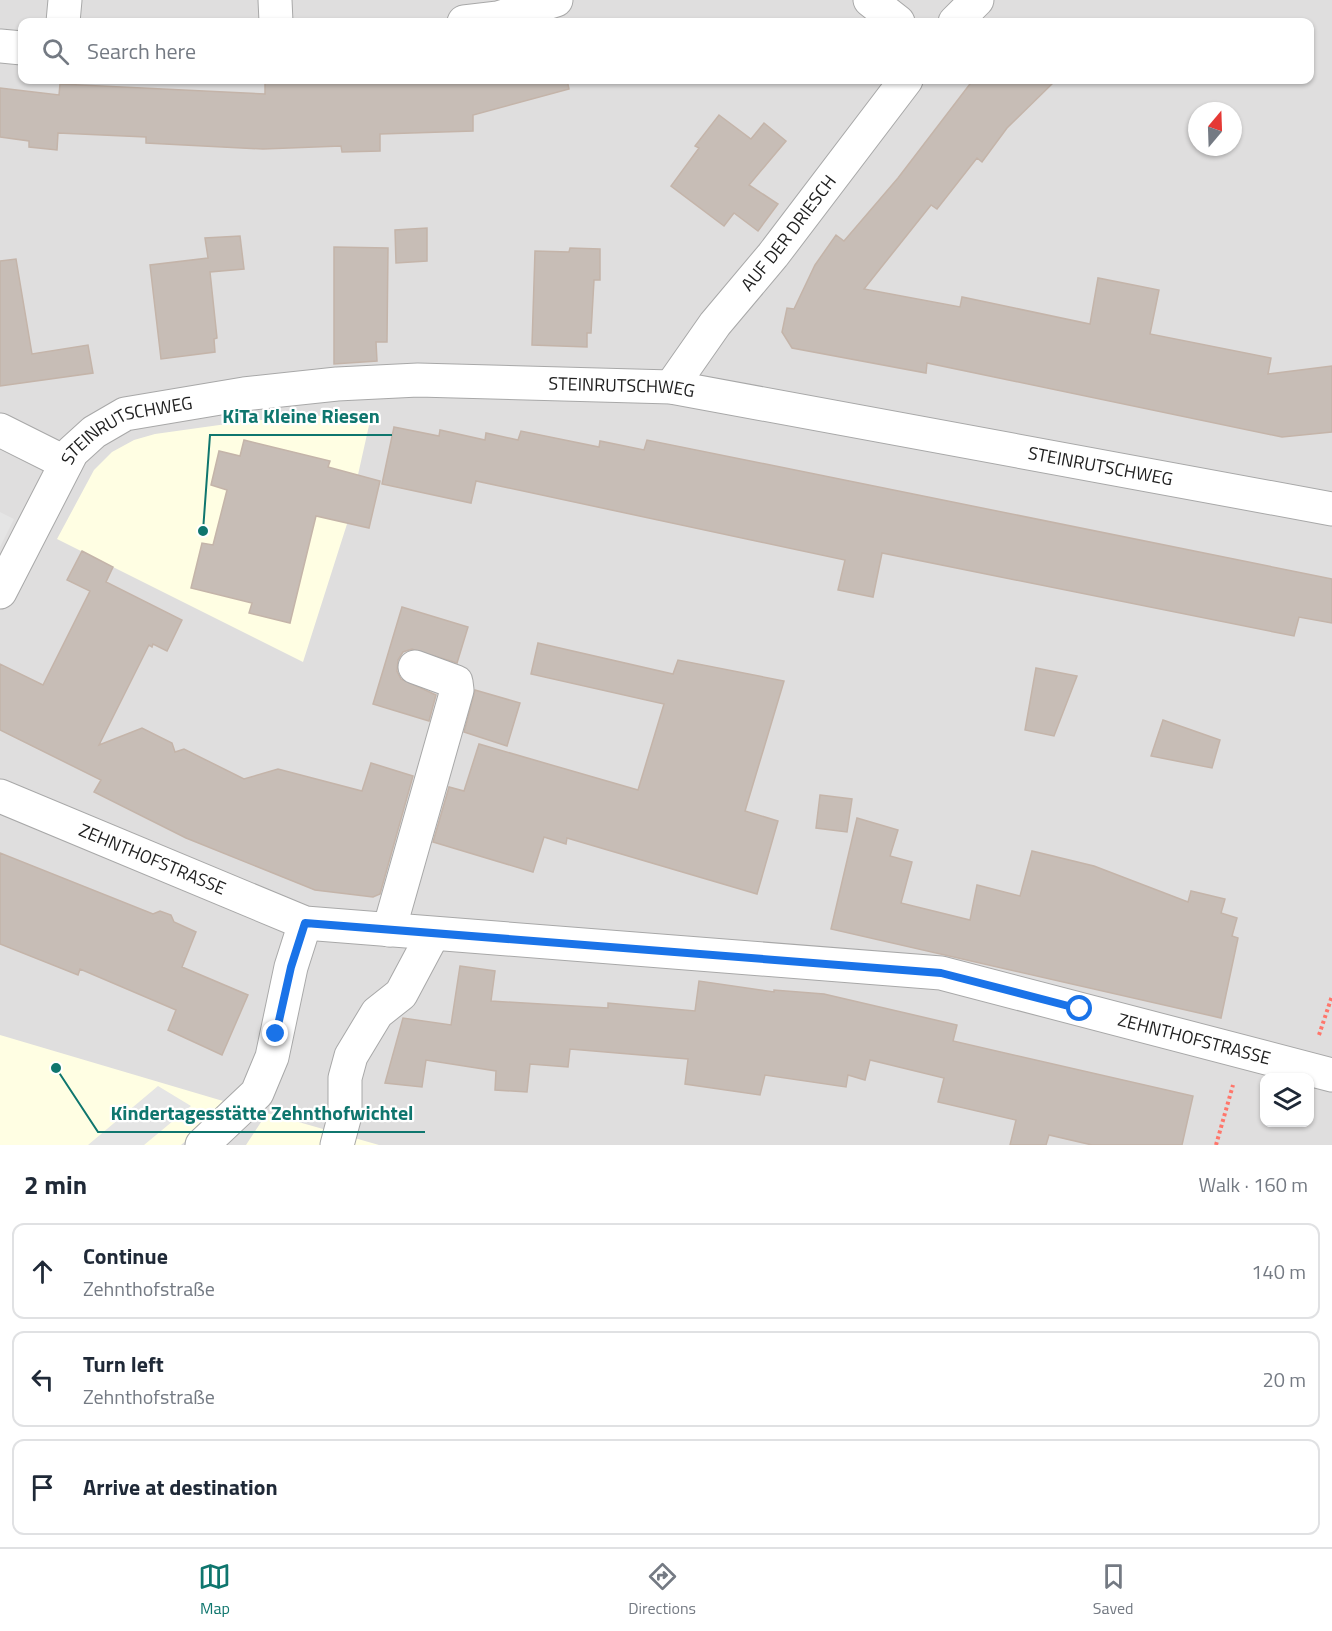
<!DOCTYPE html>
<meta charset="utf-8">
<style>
:root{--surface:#fff;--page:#f2f2f3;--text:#1f2937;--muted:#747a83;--line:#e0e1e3;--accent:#0f766e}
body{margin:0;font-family:"Titillium Web",sans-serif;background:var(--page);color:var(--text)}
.controls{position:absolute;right:18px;bottom:18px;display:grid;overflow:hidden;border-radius:12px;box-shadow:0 2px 4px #0004}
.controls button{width:54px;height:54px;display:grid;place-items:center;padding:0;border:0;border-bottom:2px solid var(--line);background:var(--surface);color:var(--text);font:30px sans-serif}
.compass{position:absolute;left:1188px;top:102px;width:54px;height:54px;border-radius:50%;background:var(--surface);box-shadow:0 2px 4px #0004;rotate:19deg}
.stop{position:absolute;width:18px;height:18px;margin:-14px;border:4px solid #1a73e8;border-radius:50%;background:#fff}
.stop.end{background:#1a73e8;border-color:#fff;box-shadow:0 2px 6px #0008}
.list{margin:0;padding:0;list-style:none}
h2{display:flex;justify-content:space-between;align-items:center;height:78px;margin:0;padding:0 24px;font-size:26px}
h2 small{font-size:20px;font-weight:400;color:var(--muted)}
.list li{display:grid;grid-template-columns:39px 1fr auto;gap:18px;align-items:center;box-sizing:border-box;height:96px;margin:0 12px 12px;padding:0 12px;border:2px solid var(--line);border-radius:12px}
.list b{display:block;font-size:22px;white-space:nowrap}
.list p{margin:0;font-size:20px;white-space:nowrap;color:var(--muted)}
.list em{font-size:20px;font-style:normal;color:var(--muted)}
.icon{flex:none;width:33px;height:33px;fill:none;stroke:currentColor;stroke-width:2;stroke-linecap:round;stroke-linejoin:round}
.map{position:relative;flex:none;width:1332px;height:1145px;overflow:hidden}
.search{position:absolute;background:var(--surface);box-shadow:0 2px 4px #0004;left:18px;right:18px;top:18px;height:66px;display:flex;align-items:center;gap:15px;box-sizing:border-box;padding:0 21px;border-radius:12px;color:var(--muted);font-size:22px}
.sheet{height:402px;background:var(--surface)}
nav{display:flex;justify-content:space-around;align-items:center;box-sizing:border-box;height:84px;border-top:2px solid var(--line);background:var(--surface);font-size:16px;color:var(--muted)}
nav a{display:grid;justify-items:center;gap:3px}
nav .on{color:var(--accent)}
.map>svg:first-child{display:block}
.residential{fill:#dfdede;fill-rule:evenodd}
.education{fill:#fffee3}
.parking{fill:#e5e5e5}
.building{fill:#c7bdb6;stroke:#c4b4a9;stroke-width:1.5}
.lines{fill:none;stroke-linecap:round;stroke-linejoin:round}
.minor-casing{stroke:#a8a8a8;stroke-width:35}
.path{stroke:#ff766b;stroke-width:4;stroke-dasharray:3 3;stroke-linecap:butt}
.minor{stroke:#fff;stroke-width:33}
.route{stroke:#1a73e8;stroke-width:8}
.labels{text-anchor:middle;stroke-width:4.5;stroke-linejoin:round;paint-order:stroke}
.street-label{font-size:18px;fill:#212121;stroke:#fff}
.leader{fill:none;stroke:#0f766e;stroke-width:2}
.callout-dot{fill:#0f766e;stroke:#fff;stroke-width:2}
.callout-label{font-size:20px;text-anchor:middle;font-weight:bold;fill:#0f766e;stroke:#fff;stroke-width:4.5;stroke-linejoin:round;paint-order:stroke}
</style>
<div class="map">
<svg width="1332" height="1145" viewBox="0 0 1332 1145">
<rect width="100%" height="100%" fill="#f2eee7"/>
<path class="residential" d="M0,0H1332V1145H0ZM22,22H1310V80H22ZM1197,111H1233V147H1197ZM1264,1078H1310V1122H1264Z"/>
<path class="education" d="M372,412L347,524L303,662L57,539L94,470L112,452L134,440L155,434L248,421Z
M0,1035L223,1101L200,1129L181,1145H0Z
M267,1113L379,1145H246Z"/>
<path class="parking" d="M0,512L14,519L0,547Z
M158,1086L191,1106L144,1145H88Z"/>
<path class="building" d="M373,80H567L569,89L473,115V131L380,134V151L342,152L341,146L263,149L146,143V137L58,133L57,150L29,147V141L0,137V88L59,95L60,84L265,94V83Z
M973,80H1056L1007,128L982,162L977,158L937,209L931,205L864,289L960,307L962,297L1090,324L1098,278L1159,290L1150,334L1271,358L1268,374L1332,366V432L1282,437L927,363L926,373L792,348L782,332L787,308L794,309L815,265L836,235L844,241L898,178Z
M719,115L751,139L764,123L786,141L749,185L778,204L758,231L734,213L724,226L671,186L699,148L695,146Z
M427,228V261L396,263L395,230Z
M240,236L244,269L210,272L217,338L214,339L215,352L161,359L150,265L208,258L205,238Z
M334,247L388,248L387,342H376L377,361L334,364Z
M570,248L600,249V280H594L591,333H587V347L532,345L535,251L569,252Z
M16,259L32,354L88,345L93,373L0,386V261Z
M394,427L439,436L440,430L485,440L486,433L518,440L521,431L599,447L600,441L644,450L647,440L1332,579V623L1299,617L1294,636L882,553L873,597L838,590L845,560L476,481L471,503L382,484Z
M244,440L330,461L328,467L380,481L369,528L316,516L290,623L249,613L252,603L191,588L202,543L213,545L227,490L211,485L219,451L240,456Z
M82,551L113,567L106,582L182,620L167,651L153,644L152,647L149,645L99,745L142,728L172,743L175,752L184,749L244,779L278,769L362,791L371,763L413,776L380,894L373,897L315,890L186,838L94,792L101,780L0,730V664L43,685L90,591L67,580Z
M402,607L468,627L457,663L412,649L403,652L398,660L397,671L401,679L436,695L429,721L373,704Z
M538,643L673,674L678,660L784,681L745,811L778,821L757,894L567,838L566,844L544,837L533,872L433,842L449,787L464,791L479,744L638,790L664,704L531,674Z
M1036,668L1077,676L1054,736L1025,730Z
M475,690L520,703L507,746L464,732Z
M1163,720L1220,740L1212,768L1151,756Z
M820,795L852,799L847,832L816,828Z
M857,818L898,830L890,856L912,862L901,903L970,920L977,885L1020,896L1032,851L1094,866L1188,902L1191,891L1225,899L1221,913L1237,918L1232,936L1238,938L1221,1018L831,929Z
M0,853L153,914L160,911L171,915L174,922L196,932L182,967L248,995L222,1055L168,1030L176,1010L80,969L78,975L0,944Z
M460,966L495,971L491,1001L608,1008V1003L695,1011L699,981L774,992V990L824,994L957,1025L953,1041L1193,1096L1182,1145H1092L1049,1135L1046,1145H1010L1016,1120L938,1102L944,1078L870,1060L865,1080L848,1075L846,1087L765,1075L760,1095L685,1084L688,1059L570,1049L568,1067L530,1064L527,1092L495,1090L496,1071L426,1060L422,1087L385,1083L403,1018L451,1025Z"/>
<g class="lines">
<defs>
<g id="minor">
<path d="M275,0L276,22"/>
<path d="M870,0L898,22"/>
<path d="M63,22L65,0"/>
<path d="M464,22L498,18L556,0"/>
<path d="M955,22L977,0"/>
<path d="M0,46L22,48"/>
<path id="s1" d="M671,387L715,324L773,255L906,80"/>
<path d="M0,430L66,463"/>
<path id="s2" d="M0,592L72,452L94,432L125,414L244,394L337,384L418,380L671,387L1332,509"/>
<path id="s3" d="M0,796L305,923L941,973L1332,1075"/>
<path d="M389,930L457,690L456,682L415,667"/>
<path d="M202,1145L257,1093L272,1057L291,967L305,923"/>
<path d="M337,1145L345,1115V1078L351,1056L377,1013L401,994L433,934"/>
</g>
</defs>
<use href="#minor" class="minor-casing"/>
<path class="path" d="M1319,1035L1332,996
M1216,1145L1233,1085"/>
<use href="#minor" class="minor"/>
</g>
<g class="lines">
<path class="route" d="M276,1034L291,967L305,923L941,973L1080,1009"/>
</g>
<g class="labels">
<g class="street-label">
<text dy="6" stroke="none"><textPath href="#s1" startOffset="194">AUF DER DRIESCH</textPath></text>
<text dy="6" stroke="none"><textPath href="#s2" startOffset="722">STEINRUTSCHWEG</textPath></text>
<text dy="6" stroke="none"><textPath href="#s2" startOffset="218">STEINRUTSCHWEG</textPath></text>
<text dy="6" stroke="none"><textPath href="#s2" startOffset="1208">STEINRUTSCHWEG</textPath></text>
<text dy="6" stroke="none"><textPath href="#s3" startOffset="165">ZEHNTHOFSTRASSE</textPath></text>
<text dy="6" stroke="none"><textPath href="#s3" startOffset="1230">ZEHNTHOFSTRASSE</textPath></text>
</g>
</g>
<path class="leader" d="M203 531L210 435H392M56 1068L98 1132H425"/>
<g class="callout-dot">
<circle cx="203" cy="531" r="6"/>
<circle cx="56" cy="1068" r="6"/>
</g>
<g class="callout-label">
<text x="301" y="423">KiTa Kleine Riesen</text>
<text x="262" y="1120">Kindertagesstätte Zehnthofwichtel</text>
</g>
</svg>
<div class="controls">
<button><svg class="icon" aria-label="layers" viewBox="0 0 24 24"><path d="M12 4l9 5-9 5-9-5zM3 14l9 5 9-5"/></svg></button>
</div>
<svg class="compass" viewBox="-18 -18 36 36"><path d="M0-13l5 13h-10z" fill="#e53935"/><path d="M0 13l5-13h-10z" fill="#747a83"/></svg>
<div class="stop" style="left:1080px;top:1009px"></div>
<div class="stop end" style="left:276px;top:1034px"></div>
<div class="search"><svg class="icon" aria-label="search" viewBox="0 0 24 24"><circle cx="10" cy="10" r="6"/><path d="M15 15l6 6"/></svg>Search here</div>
</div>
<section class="sheet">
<h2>2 min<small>Walk · 160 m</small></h2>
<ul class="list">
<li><svg class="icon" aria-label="ahead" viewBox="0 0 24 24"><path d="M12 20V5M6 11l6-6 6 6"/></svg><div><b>Continue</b><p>Zehnthofstraße</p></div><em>140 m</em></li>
<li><svg class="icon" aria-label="left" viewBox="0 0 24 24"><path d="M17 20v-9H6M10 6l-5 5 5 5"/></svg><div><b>Turn left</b><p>Zehnthofstraße</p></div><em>20 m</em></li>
<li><svg class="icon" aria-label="arrive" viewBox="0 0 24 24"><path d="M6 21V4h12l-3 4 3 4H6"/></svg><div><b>Arrive at destination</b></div></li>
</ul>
</section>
<nav>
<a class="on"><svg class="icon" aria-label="map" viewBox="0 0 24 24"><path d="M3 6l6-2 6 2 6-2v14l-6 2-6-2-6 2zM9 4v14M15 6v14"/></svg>Map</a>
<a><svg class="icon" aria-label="directions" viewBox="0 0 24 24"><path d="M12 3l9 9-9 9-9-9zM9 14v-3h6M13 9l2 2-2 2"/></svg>Directions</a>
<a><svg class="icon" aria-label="saved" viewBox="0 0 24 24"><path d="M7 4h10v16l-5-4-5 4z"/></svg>Saved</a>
</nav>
